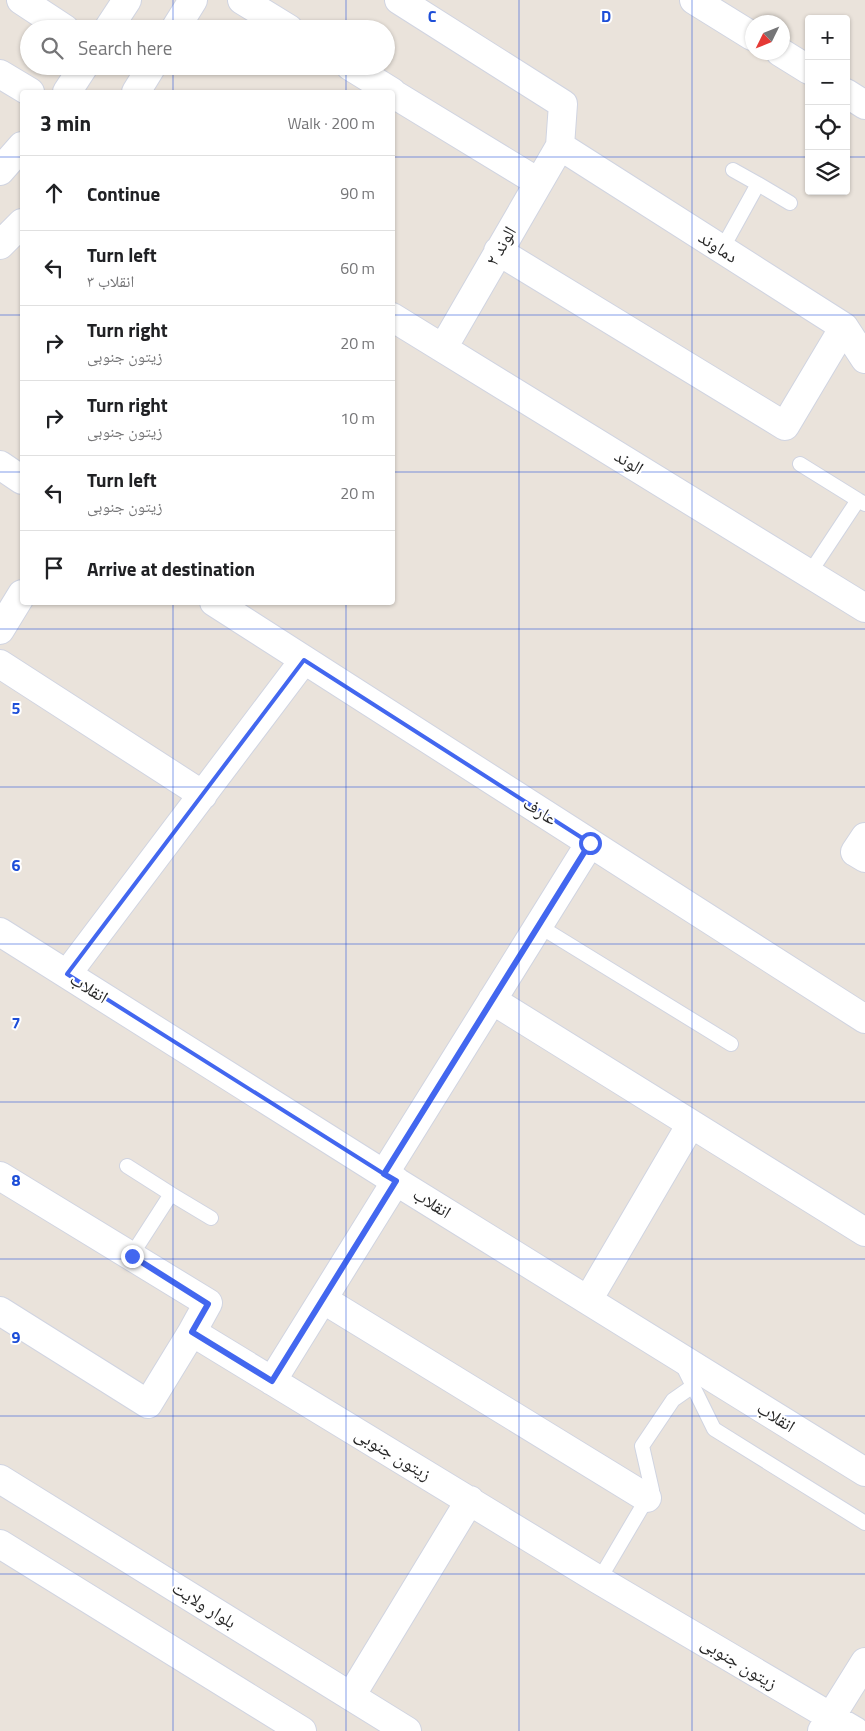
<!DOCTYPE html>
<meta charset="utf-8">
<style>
:root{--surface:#fff;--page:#f6f6f6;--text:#202124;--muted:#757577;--line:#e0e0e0}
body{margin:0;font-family:"Titillium Web","Noto Naskh Arabic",sans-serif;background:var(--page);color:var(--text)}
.controls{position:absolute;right:15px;top:15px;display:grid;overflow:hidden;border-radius:5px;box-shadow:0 1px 4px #0004}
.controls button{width:45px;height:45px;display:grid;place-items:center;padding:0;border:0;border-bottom:1px solid var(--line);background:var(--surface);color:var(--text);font:25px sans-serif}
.compass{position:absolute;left:745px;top:15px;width:45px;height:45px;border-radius:50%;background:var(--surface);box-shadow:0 1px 4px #0004;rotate:227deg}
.stop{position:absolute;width:15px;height:15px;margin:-11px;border:4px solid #4367ef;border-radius:50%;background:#fff}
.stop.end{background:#4367ef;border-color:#fff;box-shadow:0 1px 5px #0008}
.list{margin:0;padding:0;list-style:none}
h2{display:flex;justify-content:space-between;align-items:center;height:65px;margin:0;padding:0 20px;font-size:21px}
h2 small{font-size:16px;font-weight:400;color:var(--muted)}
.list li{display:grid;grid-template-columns:32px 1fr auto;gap:15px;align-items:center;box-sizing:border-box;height:75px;padding:0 20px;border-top:1px solid var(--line)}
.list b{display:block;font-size:19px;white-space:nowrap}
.list p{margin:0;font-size:16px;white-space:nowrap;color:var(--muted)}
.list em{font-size:16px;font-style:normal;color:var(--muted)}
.icon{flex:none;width:28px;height:28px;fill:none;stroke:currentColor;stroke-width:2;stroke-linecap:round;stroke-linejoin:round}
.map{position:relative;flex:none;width:865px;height:1731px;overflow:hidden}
.search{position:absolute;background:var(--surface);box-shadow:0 1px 4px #0004;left:20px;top:20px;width:375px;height:55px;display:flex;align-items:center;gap:12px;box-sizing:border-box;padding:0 18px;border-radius:28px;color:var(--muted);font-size:19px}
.panel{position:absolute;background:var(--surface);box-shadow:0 1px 4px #0004;left:20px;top:90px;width:375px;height:515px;border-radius:5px}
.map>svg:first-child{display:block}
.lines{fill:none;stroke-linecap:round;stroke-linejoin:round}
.lane-casing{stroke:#d0d4e1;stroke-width:16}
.street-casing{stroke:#d0d4e1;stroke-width:30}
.secondary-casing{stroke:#d0d4e1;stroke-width:30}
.lane{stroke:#fff;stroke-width:14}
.street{stroke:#fff;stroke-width:28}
.secondary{stroke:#fff;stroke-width:28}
.route{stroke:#4367ef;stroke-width:6}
.marked{fill:none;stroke:#4367ef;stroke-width:4;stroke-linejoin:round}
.grid{fill:none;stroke:#1d4ed8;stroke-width:1;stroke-opacity:0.55}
.labels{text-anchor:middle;stroke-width:4;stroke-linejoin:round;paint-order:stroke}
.street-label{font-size:18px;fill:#282828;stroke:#fff}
.grid-label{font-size:16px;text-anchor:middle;font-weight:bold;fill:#1d4ed8;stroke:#fff;stroke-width:4;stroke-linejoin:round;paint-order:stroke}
</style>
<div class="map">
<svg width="865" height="1731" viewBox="0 0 865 1731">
<rect width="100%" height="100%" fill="#eae3db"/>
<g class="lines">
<defs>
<path id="lane" d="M758,184L790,203
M722,249L758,184L733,170
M800,464L858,500
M809,574L858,500L865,504
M539,926L731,1044
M127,1166L171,1194L131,1256
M171,1194L211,1218
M682,1364L714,1429L865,1523
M599,1580L652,1490L642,1446L673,1400L693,1386"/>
<path id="street" d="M21,0L65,29
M242,0L289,29
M399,0L563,104L560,146L443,348
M694,0L752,36
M108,29L127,0
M175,29L193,0
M780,52L809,70
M350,66L392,92
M0,74L30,92
M67,92L84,66
M136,92L152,66
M392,93L538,182
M846,93L865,105
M560,146L844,327L865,359
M0,171L22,146
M0,245L22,223
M498,251L785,426L844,327
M392,317L865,608
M0,465L22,480
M214,602L865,1019
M0,630L22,594
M0,664L203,795
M865,837L855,852L865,858
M0,932L384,1174L865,1472
M67,974L304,660
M492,1000L865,1232
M384,1174L590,843
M0,1176L208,1303L192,1332L599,1580L855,1731
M324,1300L647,1498
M588,1300L691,1124
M0,1311L148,1404L192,1332
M272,1381L396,1181
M351,1696L470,1500
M822,1731L865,1662"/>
<path id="secondary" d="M0,1479L407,1731
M0,1544L302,1731"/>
</defs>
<use href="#lane" class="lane-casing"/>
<use href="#street" class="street-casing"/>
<use href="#secondary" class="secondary-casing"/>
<use href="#lane" class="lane"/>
<use href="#street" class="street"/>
<use href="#secondary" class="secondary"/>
</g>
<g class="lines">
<path class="route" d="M132,1256L208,1304L192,1332L272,1381L396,1181L384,1174L590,843"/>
</g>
<path class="marked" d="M304,660L590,843L384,1174L67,974Z"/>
<path class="grid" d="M173,0V29M346,0V29M519,0V1731M692,0V1731M173,66V92M346,66V92M0,157H22M392,157H809M846,157H865M0,315H22M392,315H865M0,472H22M392,472H865M173,602V1731M346,602V1731M0,629H865M0,787H865M0,944H865M0,1102H865M0,1259H865M0,1416H865M0,1574H865"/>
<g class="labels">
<g class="street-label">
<text transform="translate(501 246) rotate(-60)" y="6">الوند ۲</text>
<text transform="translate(718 247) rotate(33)" y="6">دماوند</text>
<text transform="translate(629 462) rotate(32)" y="6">الوند</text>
<text transform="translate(540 811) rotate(33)" y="6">عارف</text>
<text transform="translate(89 988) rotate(32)" y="6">انقلاب</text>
<text transform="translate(432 1203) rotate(32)" y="6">انقلاب</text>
<text transform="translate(776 1417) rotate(32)" y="6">انقلاب</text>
<text transform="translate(393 1454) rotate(31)" y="6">زیتون جنوبی</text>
<text transform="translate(204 1605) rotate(32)" y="6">بلوار ولایت</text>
<text transform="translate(739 1663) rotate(31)" y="6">زیتون جنوبی</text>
</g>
</g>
<g class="grid-label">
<text x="432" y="22">C</text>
<text x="606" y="22">D</text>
<text x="16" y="714">5</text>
<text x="16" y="871">6</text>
<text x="16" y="1029">7</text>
<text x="16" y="1186">8</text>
<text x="16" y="1343">9</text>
</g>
</svg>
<div class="controls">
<button>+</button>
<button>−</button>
<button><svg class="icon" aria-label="locate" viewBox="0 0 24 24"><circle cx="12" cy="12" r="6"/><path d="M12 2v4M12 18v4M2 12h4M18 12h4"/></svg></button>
<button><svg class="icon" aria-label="layers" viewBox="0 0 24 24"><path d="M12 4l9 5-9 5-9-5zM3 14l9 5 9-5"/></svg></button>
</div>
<svg class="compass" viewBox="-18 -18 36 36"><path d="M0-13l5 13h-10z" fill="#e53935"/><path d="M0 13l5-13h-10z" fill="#757577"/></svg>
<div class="stop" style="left:590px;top:843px"></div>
<div class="stop end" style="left:132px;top:1256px"></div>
<div class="search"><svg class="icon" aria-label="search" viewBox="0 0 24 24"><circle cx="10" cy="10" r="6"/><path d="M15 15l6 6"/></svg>Search here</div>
<section class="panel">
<h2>3 min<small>Walk · 200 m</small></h2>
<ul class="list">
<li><svg class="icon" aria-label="ahead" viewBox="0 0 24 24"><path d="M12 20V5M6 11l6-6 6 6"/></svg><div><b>Continue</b></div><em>90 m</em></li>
<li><svg class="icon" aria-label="left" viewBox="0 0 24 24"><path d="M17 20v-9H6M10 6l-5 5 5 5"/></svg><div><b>Turn left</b><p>انقلاب ۳</p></div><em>60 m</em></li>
<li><svg class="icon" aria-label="right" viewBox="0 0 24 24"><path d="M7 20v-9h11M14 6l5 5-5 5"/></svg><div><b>Turn right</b><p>زیتون جنوبی</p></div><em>20 m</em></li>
<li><svg class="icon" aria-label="right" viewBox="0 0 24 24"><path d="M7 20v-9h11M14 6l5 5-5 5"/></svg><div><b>Turn right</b><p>زیتون جنوبی</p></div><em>10 m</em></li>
<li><svg class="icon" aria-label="left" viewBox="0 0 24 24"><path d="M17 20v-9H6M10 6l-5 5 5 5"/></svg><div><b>Turn left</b><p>زیتون جنوبی</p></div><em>20 m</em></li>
<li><svg class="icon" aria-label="arrive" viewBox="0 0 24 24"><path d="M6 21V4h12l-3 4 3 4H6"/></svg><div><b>Arrive at destination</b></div></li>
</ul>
</section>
</div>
